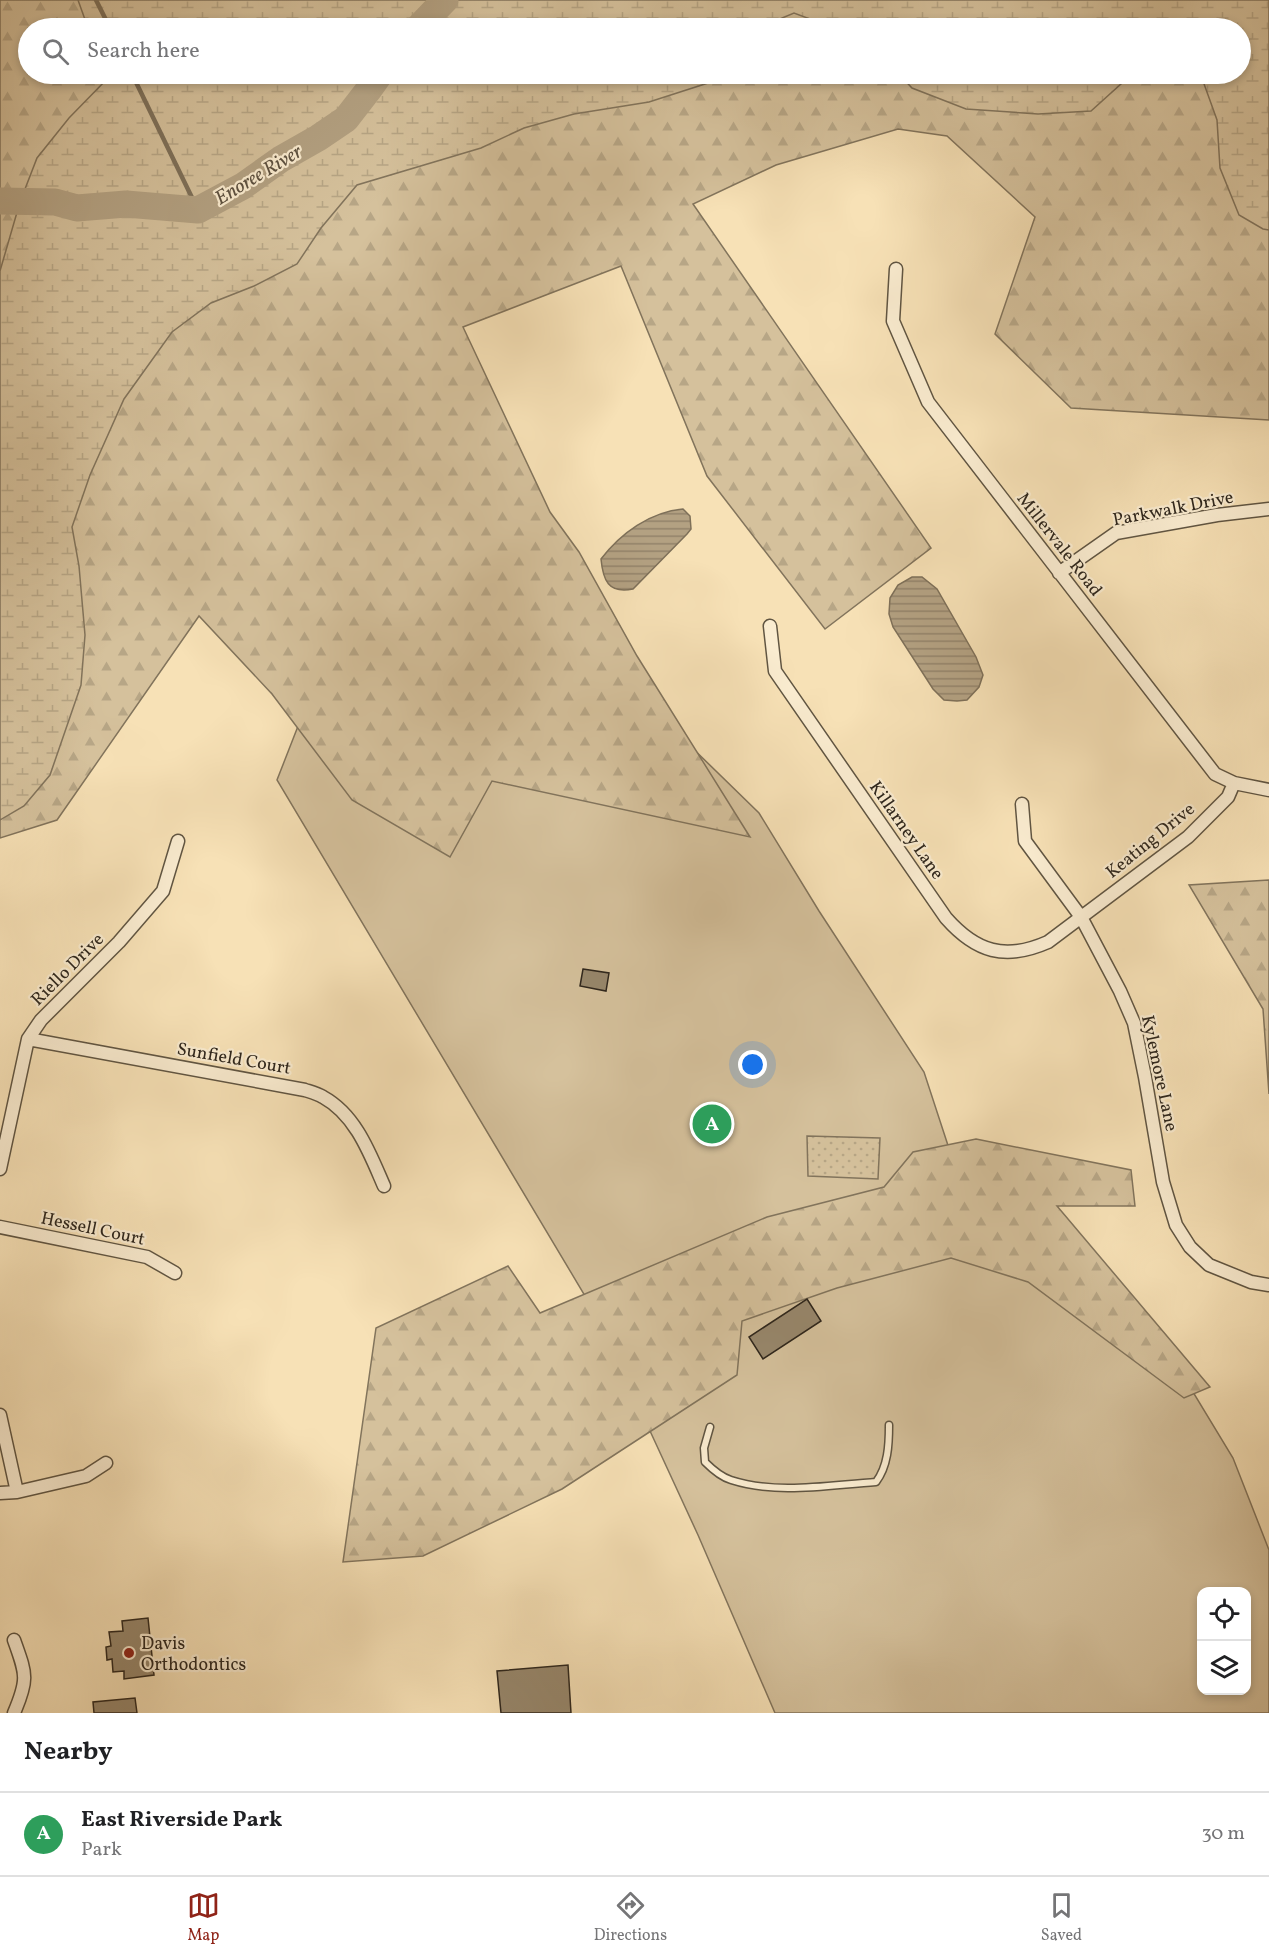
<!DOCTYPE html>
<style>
:root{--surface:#fff;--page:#f2f2f2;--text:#202124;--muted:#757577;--line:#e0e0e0;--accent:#8f2418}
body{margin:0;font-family:Vollkorn,serif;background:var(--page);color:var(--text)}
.controls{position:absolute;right:18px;bottom:18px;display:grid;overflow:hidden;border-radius:12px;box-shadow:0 3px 9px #0003}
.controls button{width:54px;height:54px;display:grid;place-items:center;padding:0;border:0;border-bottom:2px solid var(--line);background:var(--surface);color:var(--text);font:30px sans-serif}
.you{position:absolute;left:753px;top:1065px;width:21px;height:21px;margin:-15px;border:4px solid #fff;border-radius:50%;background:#1a73e8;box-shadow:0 0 0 9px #1a73e833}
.badge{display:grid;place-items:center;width:39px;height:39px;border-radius:50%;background:var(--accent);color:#fff;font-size:20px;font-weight:700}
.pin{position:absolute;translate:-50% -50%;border:3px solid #fff;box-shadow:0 2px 6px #0006}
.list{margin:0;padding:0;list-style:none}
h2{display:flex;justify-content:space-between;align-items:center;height:78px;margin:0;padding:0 24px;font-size:26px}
h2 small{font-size:20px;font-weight:400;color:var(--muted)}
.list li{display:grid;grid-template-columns:39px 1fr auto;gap:18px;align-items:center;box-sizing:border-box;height:84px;padding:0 24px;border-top:2px solid var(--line)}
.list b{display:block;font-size:22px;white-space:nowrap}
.list p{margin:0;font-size:20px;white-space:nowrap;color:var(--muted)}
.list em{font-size:20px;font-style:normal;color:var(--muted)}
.icon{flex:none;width:33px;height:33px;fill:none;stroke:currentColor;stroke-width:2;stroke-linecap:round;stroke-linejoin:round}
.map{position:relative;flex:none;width:1269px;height:1713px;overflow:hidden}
.search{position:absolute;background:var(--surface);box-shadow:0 3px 9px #0003;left:18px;right:18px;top:18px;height:66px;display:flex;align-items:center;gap:15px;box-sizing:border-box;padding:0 21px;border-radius:33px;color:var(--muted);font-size:22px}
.sheet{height:162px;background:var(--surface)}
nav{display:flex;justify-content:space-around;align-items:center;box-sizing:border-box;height:84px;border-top:2px solid var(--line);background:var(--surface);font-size:16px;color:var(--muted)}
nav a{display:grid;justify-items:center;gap:3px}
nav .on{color:var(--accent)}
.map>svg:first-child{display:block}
.green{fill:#d5c19c;stroke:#82745c;stroke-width:1.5;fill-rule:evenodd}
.forest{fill:url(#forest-firs);stroke:#82745c;stroke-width:1.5;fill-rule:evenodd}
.wetland{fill:url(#wetland-marsh);stroke:#82745c;stroke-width:1.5}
.garden{fill:url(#garden-dots);stroke:#82745c;stroke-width:1.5}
.water{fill:url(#water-rules);stroke:#7e7059;stroke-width:1.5}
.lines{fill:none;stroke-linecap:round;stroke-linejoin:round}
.stream{stroke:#7e7059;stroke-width:4.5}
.river{stroke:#b3a182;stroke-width:27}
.building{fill:#97876c;stroke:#2e261c;stroke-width:1.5}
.lane-casing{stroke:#605542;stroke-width:9}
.street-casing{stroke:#605542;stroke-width:15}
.lane{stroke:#faecd0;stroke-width:6}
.street{stroke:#faecd0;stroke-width:12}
.poi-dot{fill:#8f2418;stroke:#faecd0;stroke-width:2}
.labels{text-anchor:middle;stroke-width:4.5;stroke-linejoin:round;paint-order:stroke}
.street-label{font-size:18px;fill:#2e261c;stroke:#faecd0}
.poi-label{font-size:18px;fill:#2e261c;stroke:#faecd0;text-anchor:start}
.water-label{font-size:20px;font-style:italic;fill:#5d5140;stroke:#faecd0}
</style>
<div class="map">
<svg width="1269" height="1713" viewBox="0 0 1269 1713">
<defs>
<pattern id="forest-firs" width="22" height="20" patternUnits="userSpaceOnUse" patternTransform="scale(1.5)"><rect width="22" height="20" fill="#d5c19c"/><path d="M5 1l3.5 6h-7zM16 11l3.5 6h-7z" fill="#b7a686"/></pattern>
<pattern id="wetland-marsh" width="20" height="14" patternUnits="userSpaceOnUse" patternTransform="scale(1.5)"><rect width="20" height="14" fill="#d5c19c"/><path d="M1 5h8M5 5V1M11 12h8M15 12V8" fill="none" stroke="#b7a686"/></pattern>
<pattern id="garden-dots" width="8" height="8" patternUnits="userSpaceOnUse" patternTransform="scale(1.5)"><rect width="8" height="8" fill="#d5c19c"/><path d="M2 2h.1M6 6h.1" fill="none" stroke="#b7a686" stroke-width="1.8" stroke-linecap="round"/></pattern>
<pattern id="water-rules" width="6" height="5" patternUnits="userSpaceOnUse" patternTransform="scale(1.5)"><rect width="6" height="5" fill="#b3a182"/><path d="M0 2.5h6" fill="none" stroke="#92836a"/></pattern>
</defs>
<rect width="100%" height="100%" fill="#f7e1b6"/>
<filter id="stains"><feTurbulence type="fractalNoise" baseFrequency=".00333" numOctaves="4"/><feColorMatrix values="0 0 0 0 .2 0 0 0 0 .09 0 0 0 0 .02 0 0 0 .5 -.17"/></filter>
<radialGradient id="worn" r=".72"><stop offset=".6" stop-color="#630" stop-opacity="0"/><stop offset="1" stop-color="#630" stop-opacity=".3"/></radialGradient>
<path class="green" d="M375,529L516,576L759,813L819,911L924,1072L958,1176L1170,1354L1233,1458L1269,1550V1713H775L698,1535L597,1316L277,780ZM1202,1592H1246V1690H1202Z"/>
<path class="forest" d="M0,0H1269V420L1071,408L995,334L1035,217L947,136L898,129L776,165L693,204L931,548L825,629L707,476L621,266L463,327L550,512L579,552L637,656L750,837L492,781L450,857L352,800L272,694L199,616L57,820L0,838ZM28,28H1240V74H28Z
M1269,880V1094L1263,1009L1189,885Z
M976,1139L1131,1170L1135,1206H1057L1210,1387L1184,1398L1028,1282L951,1258L837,1288L742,1321L737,1375L562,1489L423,1556L343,1562L376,1328L508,1266L540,1313L767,1217L884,1187L913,1152Z"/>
<path class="wetland" d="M78,0H1269V230L1263,229L1239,215L1220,168L1217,120L1203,81L1187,74H1240V28H834L794,13L758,28H88Z
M104,74H721L708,83L649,102L574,114L524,128L481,148L357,185L321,228L297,264L254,286L211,303L172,332L124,399L90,475L72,527L79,566L85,635L81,685L50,775L24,806L0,820V271L20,202L37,158L69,118L106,80Z
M899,74H1135L1131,75L1091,111L1038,114L966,109L912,88Z"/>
<path class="garden" d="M807,1136L880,1138L878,1179L808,1176Z"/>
<path class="water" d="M683,509L690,516L691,529L687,534L633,589C608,594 603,580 601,559C621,533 650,512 683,509Z
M912,577H922L937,589L976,657L983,675L979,687L967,700L957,701L944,700L933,689L893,627L889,614L890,598L898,585Z"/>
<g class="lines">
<path class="stream" d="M96,0L110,28
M132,74L198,210"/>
<path class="river" d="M418,28L445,0
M0,201L55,202L77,208L126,204L198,210L243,186L281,159L318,138L346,119L370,88L380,74"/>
</g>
<path class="building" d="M583,969L609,973L606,991L580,986Z
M807,1299L821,1321L763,1359L749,1337Z
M148,1618L154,1675L124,1679V1671L113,1672L112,1659L107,1660L106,1647L111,1646L109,1632L123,1631L122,1621Z
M568,1665L571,1713H501L497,1671Z
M135,1698L137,1713H94L93,1702Z"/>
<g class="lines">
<defs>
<path id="lane" d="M710,1427L704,1448L705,1462C712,1469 721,1477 731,1480C778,1495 829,1485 876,1482C888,1466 889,1445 889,1425"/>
<path id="street" d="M896,269L893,321L928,402L1215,774L1234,783L1269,790
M1059,573L1116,533L1217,515L1269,509
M770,626L775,671L946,918C976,952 1005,961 1048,942L1188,837L1228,797L1234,783
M1022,804L1025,841L1081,917L1120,991L1134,1023L1145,1077L1163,1182L1176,1225L1190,1247L1209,1265L1251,1282L1269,1285
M28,1039L305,1090C311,1092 318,1094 323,1097C356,1115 370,1154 384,1186
M0,1169L28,1039L41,1020L119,942L163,891L178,841
M0,1227L147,1257L175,1273
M0,1415L17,1492
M0,1493L17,1492L86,1476L106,1463
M14,1640C26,1674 29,1678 14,1713"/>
</defs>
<use href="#lane" class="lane-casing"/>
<use href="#street" class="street-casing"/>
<use href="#lane" class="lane"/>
<use href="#street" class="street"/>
</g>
<circle class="poi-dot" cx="129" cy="1653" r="6"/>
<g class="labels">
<g class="street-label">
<text transform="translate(1173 508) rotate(-11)" y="6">Parkwalk Drive</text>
<text transform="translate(1060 544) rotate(52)" y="6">Millervale Road</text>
<text transform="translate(907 830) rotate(55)" y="6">Killarney Lane</text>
<text transform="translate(1150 840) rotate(-39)" y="6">Keating Drive</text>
<text transform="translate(67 969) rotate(-45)" y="6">Riello Drive</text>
<text transform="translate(234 1058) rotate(10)" y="6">Sunfield Court</text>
<text transform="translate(1160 1073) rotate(78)" y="6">Kylemore Lane</text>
<text transform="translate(93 1228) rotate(12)" y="6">Hessell Court</text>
</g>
<g class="poi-label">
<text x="141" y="1649">Davis<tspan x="141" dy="21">Orthodontics</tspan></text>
</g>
<g class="water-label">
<text transform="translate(258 174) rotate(-31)" y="7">Enoree River</text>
</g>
</g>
<rect width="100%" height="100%" filter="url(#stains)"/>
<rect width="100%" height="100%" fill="url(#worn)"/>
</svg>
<div class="controls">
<button><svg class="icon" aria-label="locate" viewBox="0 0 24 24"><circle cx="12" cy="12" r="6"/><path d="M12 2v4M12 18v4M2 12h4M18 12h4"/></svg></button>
<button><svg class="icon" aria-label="layers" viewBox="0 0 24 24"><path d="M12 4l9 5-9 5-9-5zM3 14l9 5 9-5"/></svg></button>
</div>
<div class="you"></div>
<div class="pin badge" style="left:712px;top:1124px;background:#2e9e5b">A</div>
<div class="search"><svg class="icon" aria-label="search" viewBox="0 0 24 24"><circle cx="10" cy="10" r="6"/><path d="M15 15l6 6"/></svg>Search here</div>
</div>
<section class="sheet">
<h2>Nearby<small></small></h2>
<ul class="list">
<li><span class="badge" style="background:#2e9e5b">A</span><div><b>East Riverside Park</b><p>Park</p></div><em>30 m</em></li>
</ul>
</section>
<nav>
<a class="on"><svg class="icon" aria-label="map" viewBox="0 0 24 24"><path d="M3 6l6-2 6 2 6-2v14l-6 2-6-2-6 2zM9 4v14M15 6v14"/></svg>Map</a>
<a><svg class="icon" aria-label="directions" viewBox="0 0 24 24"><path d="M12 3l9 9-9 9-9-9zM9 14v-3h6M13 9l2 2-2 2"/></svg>Directions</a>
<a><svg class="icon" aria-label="saved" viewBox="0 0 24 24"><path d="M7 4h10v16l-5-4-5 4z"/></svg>Saved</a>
</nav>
